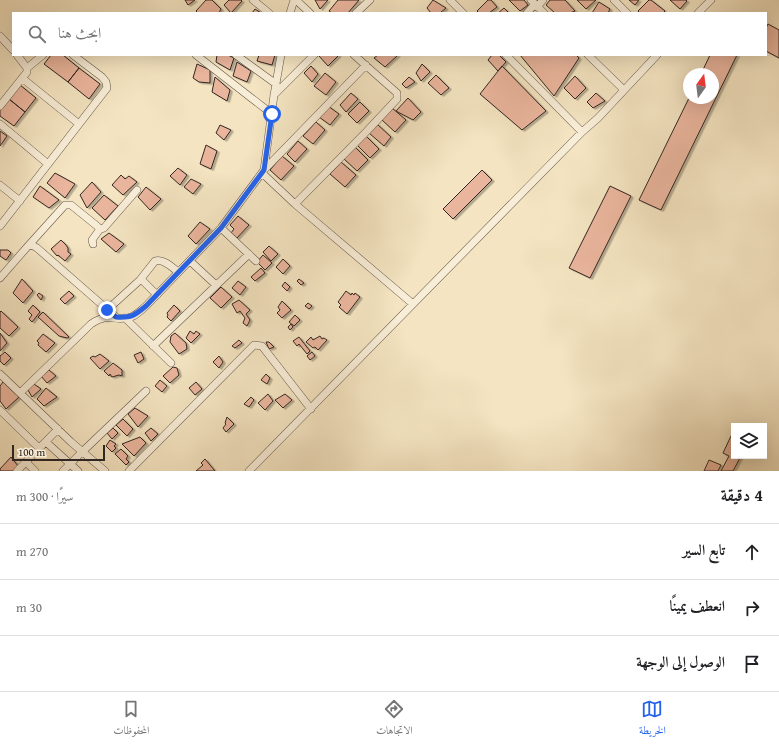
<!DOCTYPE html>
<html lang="ar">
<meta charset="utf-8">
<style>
:root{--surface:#fff;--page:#f2f2f2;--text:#202124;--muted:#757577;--line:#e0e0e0;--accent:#2563eb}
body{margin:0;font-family:"Gentium Book Plus",Amiri,serif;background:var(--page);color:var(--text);direction:rtl}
.controls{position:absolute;right:12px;bottom:12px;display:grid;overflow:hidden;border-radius:0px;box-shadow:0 4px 16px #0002}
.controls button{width:36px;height:36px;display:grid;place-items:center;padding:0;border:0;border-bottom:1px solid var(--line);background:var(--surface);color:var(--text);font:20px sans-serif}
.compass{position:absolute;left:683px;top:68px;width:36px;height:36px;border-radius:50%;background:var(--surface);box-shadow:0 4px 16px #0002;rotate:14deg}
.scale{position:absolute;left:12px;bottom:10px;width:93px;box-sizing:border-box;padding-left:4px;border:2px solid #332721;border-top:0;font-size:11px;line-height:14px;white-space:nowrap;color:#332721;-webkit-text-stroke:3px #f8edd7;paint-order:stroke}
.stop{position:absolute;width:12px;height:12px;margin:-9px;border:3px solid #2563eb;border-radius:50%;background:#fff}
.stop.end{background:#2563eb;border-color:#fff;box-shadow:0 1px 4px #0008}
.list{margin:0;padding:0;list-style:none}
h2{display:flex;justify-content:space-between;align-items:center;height:52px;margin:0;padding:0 16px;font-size:17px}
h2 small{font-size:13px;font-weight:400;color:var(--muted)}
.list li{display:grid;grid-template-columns:26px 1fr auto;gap:12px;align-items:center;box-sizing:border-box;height:56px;padding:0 16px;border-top:1px solid var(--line)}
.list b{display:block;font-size:15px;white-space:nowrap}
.list em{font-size:13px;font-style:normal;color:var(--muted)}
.icon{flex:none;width:22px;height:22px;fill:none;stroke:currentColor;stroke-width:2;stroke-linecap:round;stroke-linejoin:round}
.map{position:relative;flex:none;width:779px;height:471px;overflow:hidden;direction:ltr}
.search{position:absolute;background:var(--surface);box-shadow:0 4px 16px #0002;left:12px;right:12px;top:12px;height:44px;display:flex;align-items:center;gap:10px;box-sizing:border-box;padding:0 14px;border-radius:0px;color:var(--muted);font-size:15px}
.sheet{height:220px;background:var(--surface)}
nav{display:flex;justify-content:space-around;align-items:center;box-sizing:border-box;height:56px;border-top:1px solid var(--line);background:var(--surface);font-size:11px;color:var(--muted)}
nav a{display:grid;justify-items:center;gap:2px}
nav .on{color:var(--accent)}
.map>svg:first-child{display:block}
.building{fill:#eab59d;stroke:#332721;filter:url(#shadow)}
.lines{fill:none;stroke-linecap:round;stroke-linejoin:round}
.street-casing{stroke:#635649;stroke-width:8}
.street{stroke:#f8edd7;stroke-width:7}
.route{stroke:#2563eb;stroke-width:5}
</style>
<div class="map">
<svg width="779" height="471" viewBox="0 0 779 471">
<defs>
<filter id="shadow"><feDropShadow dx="2.5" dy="1.5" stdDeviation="0" flood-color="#0004"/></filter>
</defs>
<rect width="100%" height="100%" fill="#f4e4c1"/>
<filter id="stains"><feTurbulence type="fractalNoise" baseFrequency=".005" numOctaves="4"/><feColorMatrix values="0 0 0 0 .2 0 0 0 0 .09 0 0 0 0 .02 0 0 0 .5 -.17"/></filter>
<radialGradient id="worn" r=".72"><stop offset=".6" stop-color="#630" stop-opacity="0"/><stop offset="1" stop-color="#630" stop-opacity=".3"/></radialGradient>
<path class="building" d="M185,0H195L188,5Z
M206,0H212L221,9L219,13H198L196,11Z
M229,0H241L242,1L231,13L224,5Z
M315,0H328L320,9Z
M338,0H359L348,13H332L329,11Z
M433,0L446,8L440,13H431L427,8Z
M488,0H491L497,7L489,13H479L477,11Z
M509,0H524L528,5L520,11Z
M550,0H565L575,11L570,13H555L546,5Z
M577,0H596L586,9Z
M629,0H639L635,5Z
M649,0H651L665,11L663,13H640L638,11Z
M670,0H686L687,1L680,9Z
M599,2L610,9L608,13H592Z
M504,8L509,13H498Z
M255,9L261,13H252Z
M768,24L779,30V58L766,51V28Z
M51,55H63L79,68L68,82L44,64Z
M217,55H228L234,58L230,70L216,62Z
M259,55H275L272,65L257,61Z
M320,55H339L328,66L319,56Z
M378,55H398L385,67L374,58Z
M492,55H499L506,62L498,71L488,60Z
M520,55H576L579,58L554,96Z
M710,55H737L661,210L639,200L689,98H713V74H701Z
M237,62L251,71L247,82L233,76Z
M197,64L210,70V83L199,82L193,78Z
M422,64L430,72L421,81L416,73Z
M311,66L318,74L312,82L304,73Z
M502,66L546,111L522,130L480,94Z
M79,68L100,84L89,99L68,82Z
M325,73L336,82L326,95L314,86Z
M436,75L449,88L441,95L428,83Z
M575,76L586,88L575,99L564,88Z
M215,77L230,90L227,101L212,92Z
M409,77L415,82L406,88L402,84Z
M20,85L36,98L25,112L9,99Z
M351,93L358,99L346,112L340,105Z
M596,93L605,101L593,108L587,102Z
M408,98L421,112L413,120L396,111Z
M9,99L25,112L14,126L0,116V110Z
M360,102L369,111L357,123L348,114Z
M328,106L339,114L330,125L319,117Z
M392,108L406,120L395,132L382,120Z
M316,122L325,130L313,144L303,136Z
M377,124L391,137L384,146L369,133Z
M220,125L231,130L224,140L216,133Z
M0,131L7,136L0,146Z
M366,136L379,149L370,158L357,145Z
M298,141L307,149L295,162L287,154Z
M206,145L217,151L211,169L200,164Z
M355,147L368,160L357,171L344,159Z
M282,156L294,166L281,180L270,170Z
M341,162L356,175L345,187L330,174Z
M178,168L187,175L180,185L170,176Z
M482,170L492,180L453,219L443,209Z
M55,173L75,184L65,198L47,183Z
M121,175L125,179L129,176L137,182L123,195L112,185Z
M191,179L201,184L193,194L184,187Z
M92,182L101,192L87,208L80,195Z
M40,186L59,200L49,208L33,197Z
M610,186L631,196L590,278L569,268Z
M146,187L161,199L150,210L138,197Z
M104,195L118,206L105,220L92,208Z
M238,216L249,225L237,238L231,233L234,229L230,225Z
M200,222L210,229L196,244L188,236Z
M109,233L124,244L116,252L101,239Z
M61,240L66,245L68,248V252L71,254L65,261L58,255L57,256L51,249Z
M269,246L278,254L271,261L263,252Z
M0,250H8L11,253L6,260L0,256Z
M263,255L272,263L265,270L257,262Z
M283,259L290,266L283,274L276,267Z
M261,268L265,273L255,281L251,277Z
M22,279L33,291L23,303L13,293Z
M299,279L304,283L301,285L297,281Z
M238,281L246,287L240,295L232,288Z
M285,282L290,287L287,291L282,286Z
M221,287L232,297L221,308L210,298Z
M69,291L74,296L65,304L60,299Z
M346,291L351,295L352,293L354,295L355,293L360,297L347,314L339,307L341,305L338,302Z
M39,293L43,296L41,300L37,295Z
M239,300L250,310L246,314L250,320L247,326L243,323L245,318L240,311L237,313L232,304Z
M282,301L291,310L282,318L277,313L280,310L278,307Z
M308,303L312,306L309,309L305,306Z
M33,305L40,312L32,322L29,319L32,315L28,311Z
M174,305L180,311L171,321L167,317L168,315L167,313Z
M1,311L18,327L9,336L0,328V312Z
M43,312L69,337L67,338L59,336L38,317Z
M295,315L300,320L294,326L289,322Z
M291,324L293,327L290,330L288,327Z
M190,331L194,334L196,331L200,334L191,343L186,338Z
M0,333L7,343L0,351Z
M175,333L186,343L187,349L179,354L170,342L171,336Z
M43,334L55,343L46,352L38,345L39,343L37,341Z
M320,336L322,339L324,338L327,340L318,350L315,347L313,348L306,342L311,337L313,340Z
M299,337L310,351L307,354L299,344L297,346L293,341Z
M239,340L242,343L235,348L232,346Z
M266,342H269L274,347L269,349Z
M5,352L11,358L4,365L0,361V356Z
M141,352L144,359L138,363L134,355Z
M312,352L315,356L310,360L307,356Z
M100,354L109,361L100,369L90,358L93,356L95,357Z
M219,356L223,362L219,368L213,362Z
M113,363L122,370V376L119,375L112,377L110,374L109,376L104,371Z
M173,367L177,368L179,375L170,383L163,376Z
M49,370L56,376L47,383L41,376Z
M266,374L270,378L267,384L261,380Z
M160,380L167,386L162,392L155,386Z
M3,382L19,397L6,409L0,401V386Z
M196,382L202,389L195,395L189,388Z
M34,384L41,389L32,397L28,390Z
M46,388L57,397L44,406L37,399Z
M268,394L273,401L265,410L258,403Z
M285,394L292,400L283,408L275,400Z
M251,397L254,400L249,407L244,404Z
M135,408L148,416L138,427L128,414Z
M227,417L234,424L226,432L223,428L226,424L225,423Z
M123,419L133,429L127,436L116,425Z
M113,428L118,433L112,439L107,433Z
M151,428L158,434L151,441L145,433Z
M731,436L734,438V456H741L733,471H721L729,456L723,453Z
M140,437L146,443L134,456L122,444Z
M110,440L116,444L114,446L116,448L112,452L106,446Z
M121,449L128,456L126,459L129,462L126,465L115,454Z
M11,457L18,466L13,471H0V469Z
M205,459L215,471H196L203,465L201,463Z
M709,460L721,465L718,471H704Z"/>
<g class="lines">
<defs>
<path id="street" d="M253,0L269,13
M296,0L310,13
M450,0L463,13
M531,0L544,13
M614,0L627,13
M537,7L543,0
M290,13L294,0
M356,13L370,0
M527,13L535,4
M698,13L711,0
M0,36L13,50
M17,55L27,68
M196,55L272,114
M236,55L276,84
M506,55L582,132
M588,55L623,89
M22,78L79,124
M274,95L314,55
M0,106L27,72V68L43,55
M0,124L48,164
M264,170L274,95L281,55
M262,173L295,204L413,304
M0,185L20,201
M295,204L367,131L397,99V93L354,55
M0,226L107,88L106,82L102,77L73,55
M221,228L256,261
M93,244L92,240L100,229
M28,246L65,205H71L97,226L100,229L104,228L137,190
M190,261L216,285
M0,278L28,246L32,245L37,248L116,317
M140,280L155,261C163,258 172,267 178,272
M107,310L140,280L143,281L157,295
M125,318L171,363
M153,346L249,254
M0,374L71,442L105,471
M20,393L91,324C108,312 115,322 131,317C137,315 141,310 146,306L221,228L264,170L366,65
M0,410L39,448
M46,442L78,471
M26,462L35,471
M17,471L58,429
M63,471L82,452L146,391
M129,471L254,345L262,346L311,409
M249,471L582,132L598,118L657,55"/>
</defs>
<use href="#street" class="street-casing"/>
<use href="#street" class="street"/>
</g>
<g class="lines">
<path class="route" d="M107,310L116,317C131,318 134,316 146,306L221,228L264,170L272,114"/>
</g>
<rect width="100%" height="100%" filter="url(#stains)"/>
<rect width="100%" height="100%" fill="url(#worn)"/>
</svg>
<div class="controls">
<button><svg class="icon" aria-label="layers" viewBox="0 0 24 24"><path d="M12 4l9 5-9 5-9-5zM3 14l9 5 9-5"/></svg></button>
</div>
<svg class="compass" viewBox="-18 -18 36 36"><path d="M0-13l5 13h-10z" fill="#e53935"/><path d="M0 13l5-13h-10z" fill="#757577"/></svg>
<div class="scale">100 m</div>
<div class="stop" style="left:272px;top:114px"></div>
<div class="stop end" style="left:107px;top:310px"></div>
<div class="search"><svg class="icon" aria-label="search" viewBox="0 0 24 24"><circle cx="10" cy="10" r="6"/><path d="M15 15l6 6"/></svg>ابحث هنا</div>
</div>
<section class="sheet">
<h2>4 دقيقة<small>سيرًا · 300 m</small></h2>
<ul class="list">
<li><svg class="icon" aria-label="ahead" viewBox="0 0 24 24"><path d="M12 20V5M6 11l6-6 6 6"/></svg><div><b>تابع السير</b></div><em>270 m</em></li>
<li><svg class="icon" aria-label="right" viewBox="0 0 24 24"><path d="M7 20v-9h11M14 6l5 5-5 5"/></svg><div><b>انعطف يمينًا</b></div><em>30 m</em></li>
<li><svg class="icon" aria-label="arrive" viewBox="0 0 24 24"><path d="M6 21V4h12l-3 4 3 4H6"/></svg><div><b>الوصول إلى الوجهة</b></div></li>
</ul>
</section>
<nav>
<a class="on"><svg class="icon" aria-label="map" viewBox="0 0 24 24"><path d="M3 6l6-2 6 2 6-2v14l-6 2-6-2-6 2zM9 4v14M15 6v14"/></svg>الخريطة</a>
<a><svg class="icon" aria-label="directions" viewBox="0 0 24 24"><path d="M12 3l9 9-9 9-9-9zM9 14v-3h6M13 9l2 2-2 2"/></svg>الاتجاهات</a>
<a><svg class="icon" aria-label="saved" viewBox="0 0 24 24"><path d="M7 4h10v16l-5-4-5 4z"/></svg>المحفوظات</a>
</nav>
